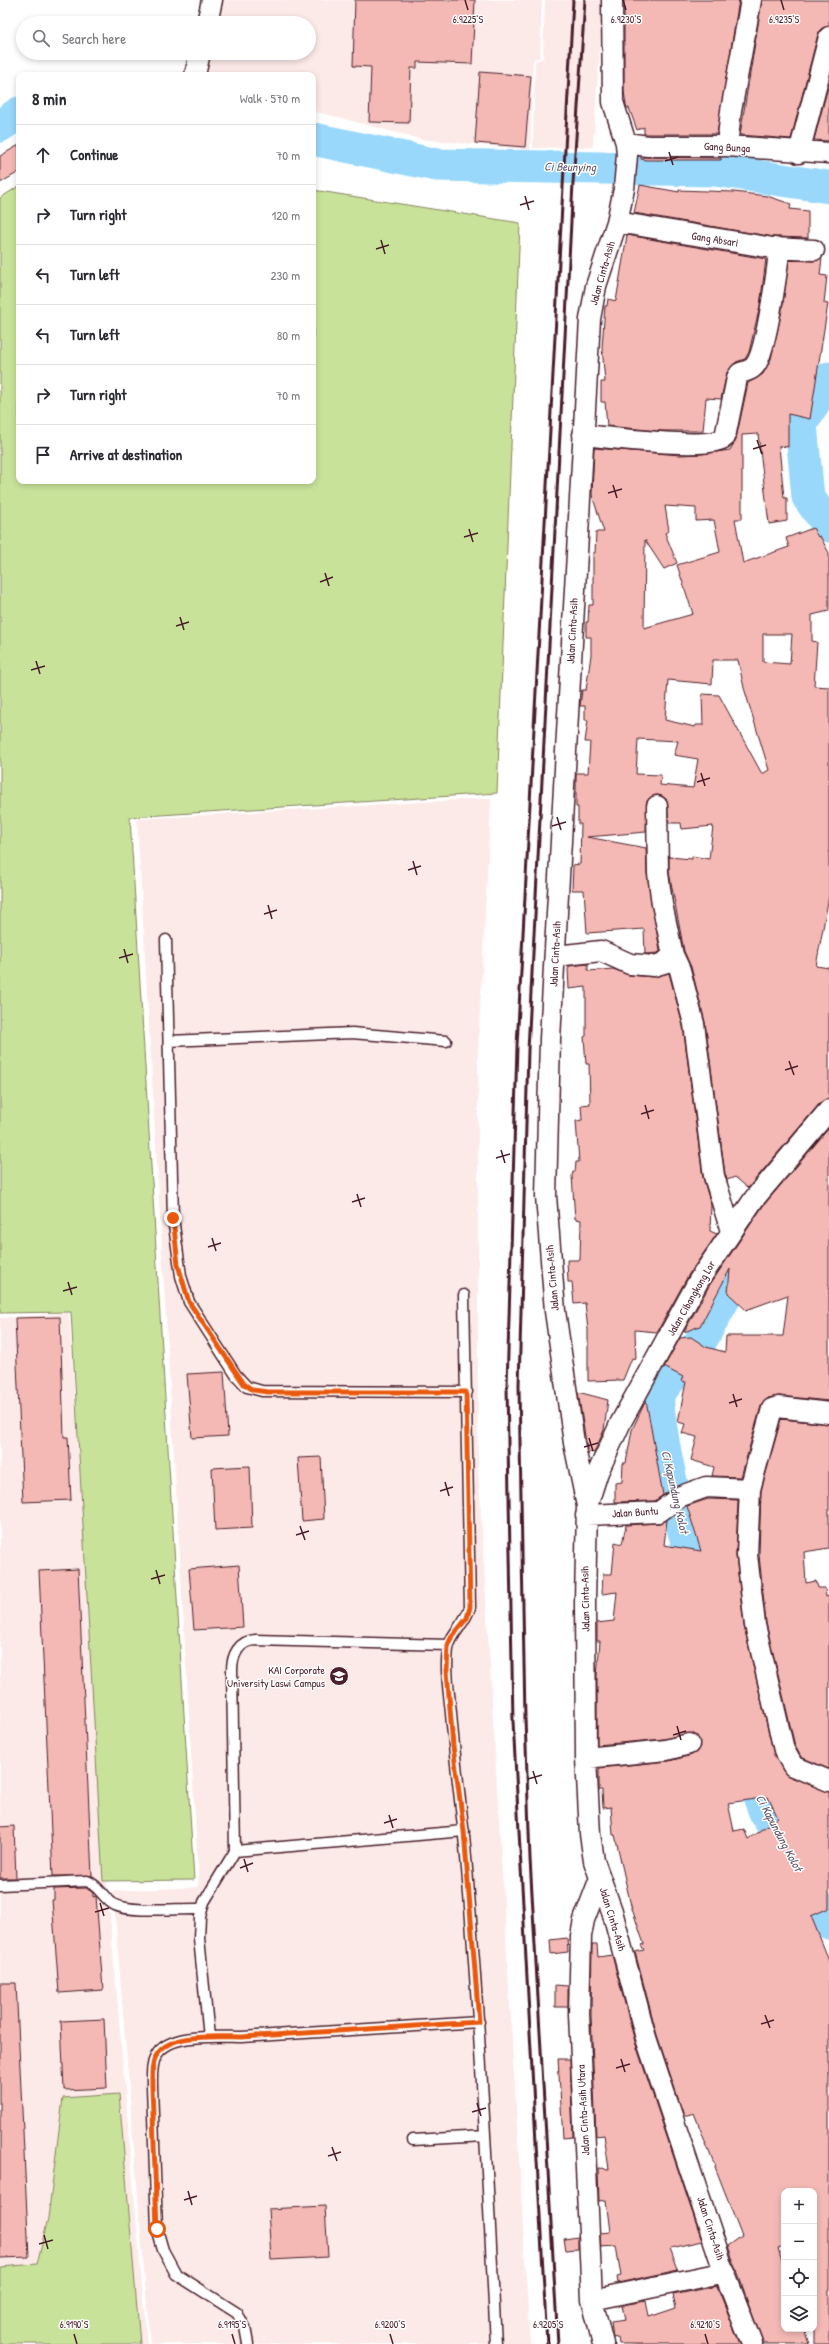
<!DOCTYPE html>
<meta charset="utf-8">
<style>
:root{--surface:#fff;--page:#f2f2f3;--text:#2b2b33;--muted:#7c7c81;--line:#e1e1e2}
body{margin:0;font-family:"Patrick Hand",sans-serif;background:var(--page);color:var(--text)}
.controls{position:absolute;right:12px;bottom:12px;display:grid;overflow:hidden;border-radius:8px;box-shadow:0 2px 6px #0003}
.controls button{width:36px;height:36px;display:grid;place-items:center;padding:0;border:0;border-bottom:1px solid var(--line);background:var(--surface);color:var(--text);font:20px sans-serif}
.stop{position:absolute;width:12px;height:12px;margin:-9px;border:3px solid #ea580c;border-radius:50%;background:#fff}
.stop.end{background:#ea580c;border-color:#fff;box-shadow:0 1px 4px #0008}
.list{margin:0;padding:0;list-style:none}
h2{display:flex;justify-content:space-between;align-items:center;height:52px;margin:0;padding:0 16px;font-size:17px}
h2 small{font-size:13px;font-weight:400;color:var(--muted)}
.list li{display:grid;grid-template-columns:26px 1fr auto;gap:12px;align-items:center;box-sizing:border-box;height:60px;padding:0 16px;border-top:1px solid var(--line)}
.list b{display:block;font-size:15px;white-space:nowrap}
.list em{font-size:13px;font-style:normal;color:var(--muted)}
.icon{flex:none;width:22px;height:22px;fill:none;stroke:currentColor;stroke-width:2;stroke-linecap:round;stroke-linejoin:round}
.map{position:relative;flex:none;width:829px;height:2344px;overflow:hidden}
.search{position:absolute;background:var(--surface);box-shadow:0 2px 6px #0003;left:16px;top:16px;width:300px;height:44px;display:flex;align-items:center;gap:10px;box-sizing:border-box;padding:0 14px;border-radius:22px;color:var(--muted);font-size:15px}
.panel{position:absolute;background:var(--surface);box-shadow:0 2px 6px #0003;left:16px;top:72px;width:300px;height:412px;border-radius:8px}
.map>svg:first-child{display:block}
.built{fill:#fceae8}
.green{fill:#c8e399;stroke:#898162}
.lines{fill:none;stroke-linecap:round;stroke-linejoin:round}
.river{stroke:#99d8fb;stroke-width:33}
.building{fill:#f4b9b4;stroke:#4a1f2b;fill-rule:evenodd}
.lane-casing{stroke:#4a1f2b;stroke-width:13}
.street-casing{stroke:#4a1f2b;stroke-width:23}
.lane{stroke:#fff;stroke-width:10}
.street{stroke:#fff;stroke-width:20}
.rail{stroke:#4a1f2b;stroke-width:3}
.route{stroke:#ea580c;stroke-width:5}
.ticks{fill:none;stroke:#4a1f2b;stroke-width:1.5}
.labels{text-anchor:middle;stroke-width:3;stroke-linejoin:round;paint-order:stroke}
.street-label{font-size:11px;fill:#4a1f2b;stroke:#fff}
.poi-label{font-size:11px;fill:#4a1f2b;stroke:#fff;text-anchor:end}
.water-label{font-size:12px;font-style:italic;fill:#625669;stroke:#fff}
.ticks-label{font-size:10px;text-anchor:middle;fill:#4a1f2b;stroke:#fff;stroke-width:3;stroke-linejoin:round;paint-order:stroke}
</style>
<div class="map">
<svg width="829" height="2344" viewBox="0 0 829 2344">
<rect width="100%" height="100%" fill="#fff"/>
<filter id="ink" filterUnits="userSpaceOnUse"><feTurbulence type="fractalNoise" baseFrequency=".025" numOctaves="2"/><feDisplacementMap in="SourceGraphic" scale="8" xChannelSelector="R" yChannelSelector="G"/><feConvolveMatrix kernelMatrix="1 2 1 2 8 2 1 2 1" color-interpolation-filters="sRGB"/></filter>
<g filter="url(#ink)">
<path class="built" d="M203,0H542L540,57L533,59L530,150L421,139L313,111V75H189L193,53H309V23H198Z
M545,0H603L593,147L533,148L535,61L543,58Z
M491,798L478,1050V1464L530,2344H150L113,1891L199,1887L137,819Z
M69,1313L108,1893L147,2344H0V1318Z"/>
<path class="green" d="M19,186V481H313V190L520,223L497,793L130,817L194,1880L103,1881L71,1312L0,1313V198Z
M119,2094L140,2344H0V2267L37,2264L48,2218L63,2098Z"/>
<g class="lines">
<path class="river" d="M0,126L19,113
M313,139L437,165L715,170L829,187
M829,378L801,424L808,497L829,526
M711,1590C708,1569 690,1555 685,1535C672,1490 661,1442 657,1395L699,1344L745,1261L753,1253
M743,1756L765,1812L829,1923"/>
</g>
<path class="building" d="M355,0H475L472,64L417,62V68H411L409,123L369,122L371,67L353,66Z
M624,0H739L717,134H644V127L637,130L629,108H627L626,105L624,91Z
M762,0H829V26L821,29L818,34L791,139L740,135Z
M480,72L531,76L525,147L475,143Z
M829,83V141L814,140Z
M19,145V172L0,183V156Z
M641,157L721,158V160H646L641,159Z
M640,185L679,192V190L734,192L767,196L791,204L790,209L808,211V238L774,237L634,213Z
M627,235L766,259L760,306L749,352L745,359L736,362L727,372L721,399L706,398L703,431H658L607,426L605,402H601V382H605L602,347L605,306H607L608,299L616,301Z
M822,258L820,275L827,276L824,303L828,304L810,419L788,414V447L779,446L784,498H787V521L769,524L758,434L742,435V519H735L743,563L789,547L786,538L813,528L818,537L820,536L829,553V611L812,615V641L817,642L814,686L829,687V896L816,966L829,968V1099L820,1103L748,1188L735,1177L727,1180L725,1174L705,1022L691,967L684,951L669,872V857L692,859V856L709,859L713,826L682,829L681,823H669L667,800L662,796L656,795L647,801L646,832L587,837L646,848L647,874L660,951L658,953L645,954L644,929L587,933L584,890H572L573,865L580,864L581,824H578V807H576V773H588L590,742H585L588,720H585V706H580L582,690H586L591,655V637H586V622H588L589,605H593V553H595L596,532H604L592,495L594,448L680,455L702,454L730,450L736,439L748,383L763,374L771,359L782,310L789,260L813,261ZM665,506L696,508V521L714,520L720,552L677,565L693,614L644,628L645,540L664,569L677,563L665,533L669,531ZM763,634H792L790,664L763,662ZM713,660H738L744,688L769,770L762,774L719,695L702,694L703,725H696L695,727L665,720L668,680L712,684ZM638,739L678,741L674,755L698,759L693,788L660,785L661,775L636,774Z
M588,964V971L613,969L629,975L653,977L669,973L683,1026L703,1178L711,1205L710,1231L717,1234L689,1274L657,1332L635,1330L636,1359L632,1358L623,1380L588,1381V1330L585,1303L574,1304L572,1282H568L567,1260H580L581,1220L575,1219L572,1176L573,1172H575L576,1162H579L576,1121L582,1120L581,1105L590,1104L589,1064H586L584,1037L586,1036V987L569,989L568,969L569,966Z
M829,1128V1401L779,1396L768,1398L761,1406L741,1477L712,1476L714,1467L691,1460L697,1437L682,1433L685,1424L678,1422L686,1382L681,1381L683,1377L664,1367L680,1338L691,1337L706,1347L725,1352L726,1336H783L788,1295L746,1310L728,1293L730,1269L700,1326L684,1332L709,1286L763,1206Z
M60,1317L64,1437H68L71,1500L23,1502L15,1318Z
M224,1372L228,1436L192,1438L187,1374Z
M578,1392L608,1400L604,1430L594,1453L589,1452L588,1455Z
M646,1400L663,1495L655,1501L615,1502V1483L622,1482L623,1463H626L632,1430Z
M781,1419L829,1424V1548L804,1552L806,1583L816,1581L818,1588H825L826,1597L829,1596V1769L801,1757L795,1746L766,1623L759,1555L761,1491Z
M321,1457L324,1519L302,1521L298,1458Z
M250,1466L252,1528L215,1530L212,1468Z
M708,1499L738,1500L736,1556L744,1626L774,1755L788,1776L829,1792V1908L811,1916L829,1960V2344H814V2191H784V2246L778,2248L784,2268V2329H804L809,2344H763L728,2246L742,2236L694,2113L684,2116L657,2035L635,1952L644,1950L641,1945L644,1944L631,1906L615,1835H613L611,1807L603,1808L602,1790H599V1768L669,1761L692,1755L700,1747L697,1736L692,1733L664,1739L597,1745V1676L600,1641H597V1623L614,1621L617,1592L602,1594L603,1574H612L615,1542L622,1544L626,1525L659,1523L667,1520L664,1545L701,1551L687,1506ZM768,1797L778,1818L748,1839L744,1829L734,1831L728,1803Z
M239,1565L243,1627L194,1630L189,1569Z
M78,1569L92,1876H53L39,1571Z
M14,1826L16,1878H0V1827Z
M86,1888L93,1893V1897L96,1896L103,1990L59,1993L52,1900H54V1889Z
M567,1938L568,1952L551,1954L550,1940Z
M592,1944H597L598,1957L612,1955L635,2042L702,2241L670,2248L678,2270L618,2283L617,2277L621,2276L616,2246L601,2247L600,2233L610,2232L606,2200L599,2201L598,2168L609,2169L604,2135L596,2136L591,2014Z
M0,1983H16L29,2257L0,2258Z
M555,1985L568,1986V2007H555Z
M104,2019L107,2088L64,2090L61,2021Z
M558,2059H570L573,2137L563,2138Z
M325,2206L328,2257L271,2260L268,2209Z
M578,2237V2249L566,2250L564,2239Z
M717,2286L740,2344H619L618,2337L613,2338L611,2322L625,2320L622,2305L646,2301L649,2317L676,2308L673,2295Z"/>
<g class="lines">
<defs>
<path id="lane" d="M166,940L173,1218L181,1276L189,1302L236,1375L247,1387L262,1391L467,1392
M169,1041L352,1033L446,1041
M464,1295L470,1607C466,1623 450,1634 448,1649C445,1670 449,1692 451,1713C455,1765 463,1817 467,1869C480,2027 488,2186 496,2344
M235,1851L464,1831
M0,1885L87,1881C99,1885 103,1899 115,1905C132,1913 181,1908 202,1909
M209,2037L199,1938L200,1917L204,1902L235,1851L232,1670C232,1655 239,1641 255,1640L448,1645
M413,2140L485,2136
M248,2344L245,2327L237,2313L176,2274L163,2250L157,2229L152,2086C152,2076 151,2065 156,2056C168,2032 219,2037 242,2037L479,2022"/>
<path id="street" d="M612,0L613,102L626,143L627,155L624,189L617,222L596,286L590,319L550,1039L546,1196L555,1311L574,1443L587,1506L585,1602L586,1758L590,1834L594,1861L612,1911L646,2038L725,2274L752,2344
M207,23L212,0
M195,75L200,53
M626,143L648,146H727L829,153
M727,146L731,111L751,0
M799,153L829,37
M617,222L773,248L814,250
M583,435C607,437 711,451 725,437L737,378L740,373C747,371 752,370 756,364C766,350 778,268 779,248
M657,806L658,873L662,904L673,955L680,970L694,1024L714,1176L731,1231
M556,956L601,951L630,964L654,966L664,963L673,955
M829,1413L778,1407L772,1409L750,1489L747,1555L755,1625L784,1750L793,1766L829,1781
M587,1506L598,1472L621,1422L699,1280L754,1199L829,1110
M586,1515L659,1512L681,1496L706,1487L750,1489
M586,1758L666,1750L689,1744
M600,1878L584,1920L581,1936L579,2014L592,2300L603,2344
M592,2300L726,2272"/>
</defs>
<use href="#lane" class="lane-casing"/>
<use href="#street" class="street-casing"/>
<use href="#lane" class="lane"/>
<use href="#street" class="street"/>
<path class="rail" d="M547,2344L513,1721L507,1386L517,1046L573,0
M558,2344L530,1859L525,1718L519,1386L528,1050L573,183L585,0"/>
</g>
</g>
<g class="lines" filter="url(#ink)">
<path class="route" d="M157,2229L152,2086C152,2076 151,2065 156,2056C168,2032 219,2037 242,2037L479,2022L464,1831L453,1746L447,1671L448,1645L451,1638L467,1618L470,1607L466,1392H268L253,1390L244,1384L189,1302L178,1265L173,1218"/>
</g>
<path class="ticks" d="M465,0L468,10M623,0L626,10M781,0L784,10M669,152L673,165M665,161L678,157M525,196L529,210M520,205L534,201M381,240L385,254M376,249L389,245M757,440L762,454M753,449L766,445M613,485L617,498M608,493L622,489M469,529L473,542M464,537L478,533M325,573L329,586M320,582L333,577M180,617L184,630M176,626L189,622M36,661L40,674M31,670L45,666M701,773L705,786M697,782L710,778M557,817L561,830M552,826L566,822M413,861L417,875M408,870L421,866M268,905L272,919M264,914L277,910M124,949L128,963M119,958L133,954M789,1061L794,1075M785,1070L798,1066M645,1105L649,1119M641,1114L654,1110M501,1150L505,1163M496,1158L510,1154M357,1194L361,1207M352,1202L365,1198M212,1238L216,1251M208,1247L221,1243M68,1282L72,1295M63,1291L77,1287M733,1394L737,1407M729,1403L742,1399M589,1438L593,1451M584,1447L598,1443M445,1482L449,1496M440,1491L453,1487M300,1526L305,1540M296,1535L309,1531M156,1570L160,1584M151,1579L165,1575M677,1726L681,1740M673,1735L686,1731M533,1771L537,1784M528,1779L542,1775M389,1815L393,1828M384,1823L397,1819M244,1859L248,1872M240,1868L253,1863M100,1903L104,1916M95,1912L109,1908M765,2015L770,2028M761,2024L774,2020M621,2059L625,2072M616,2068L630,2064M477,2103L481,2116M472,2112L486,2108M332,2147L337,2161M328,2156L341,2152M188,2191L192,2205M184,2200L197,2196M44,2235L48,2249M39,2244L53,2240M74,2334L77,2344M232,2334L235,2344M390,2334L393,2344M548,2334L550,2344M705,2334L708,2344"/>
<defs>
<symbol id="university-disc" viewBox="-11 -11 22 22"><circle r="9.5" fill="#4a1f2b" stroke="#fff"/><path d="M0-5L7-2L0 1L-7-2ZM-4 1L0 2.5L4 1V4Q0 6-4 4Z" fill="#fff"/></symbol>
</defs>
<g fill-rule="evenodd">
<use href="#university-disc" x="328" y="1665" width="22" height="22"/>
</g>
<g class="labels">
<g class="street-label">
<text transform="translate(727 147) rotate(3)" y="4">Gang Bunga</text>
<text transform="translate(715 239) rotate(9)" y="4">Gang Absari</text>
<text transform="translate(602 273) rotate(-74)" y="4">Jalan Cinta-Asih</text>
<text transform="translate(572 631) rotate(-87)" y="4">Jalan Cinta-Asih</text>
<text transform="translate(555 954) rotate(-87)" y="4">Jalan Cinta-Asih</text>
<text transform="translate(552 1278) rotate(-95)" y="4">Jalan Cinta-Asih</text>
<text transform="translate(691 1298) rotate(-60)" y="4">Jalan Cibangkong Lor</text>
<text transform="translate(635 1512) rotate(-4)" y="4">Jalan Buntu</text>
<text transform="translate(585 1599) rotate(-91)" y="4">Jalan Cinta-Asih</text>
<text transform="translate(613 1919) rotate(73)" y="4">Jalan Cinta-Asih</text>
<text transform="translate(583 2110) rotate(-93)" y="4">Jalan Cinta-Asih Utara</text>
<text transform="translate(711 2228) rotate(72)" y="4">Jalan Cinta-Asih</text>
</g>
<g class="poi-label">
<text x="325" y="1674">KAI Corporate<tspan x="325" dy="13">University Laswi Campus</tspan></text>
</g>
<g class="water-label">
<text transform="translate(570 167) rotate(1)" y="4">Ci Beunying</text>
<text transform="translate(675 1492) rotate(77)" y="4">Ci Kapundung Kolot</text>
<text transform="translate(779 1833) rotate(62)" y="4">Ci Kapundung Kolot</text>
</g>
</g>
<g class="ticks-label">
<text x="468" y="23">6.9225°S</text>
<text x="626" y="23">6.9230°S</text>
<text x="784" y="23">6.9235°S</text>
<text x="74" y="2328">6.9190°S</text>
<text x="232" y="2328">6.9195°S</text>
<text x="390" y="2328">6.9200°S</text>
<text x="548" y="2328">6.9205°S</text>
<text x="705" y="2328">6.9210°S</text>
</g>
</svg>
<div class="controls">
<button>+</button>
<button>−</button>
<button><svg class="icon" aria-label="locate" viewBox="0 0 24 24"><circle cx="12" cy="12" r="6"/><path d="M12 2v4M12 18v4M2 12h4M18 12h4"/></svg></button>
<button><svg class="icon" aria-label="layers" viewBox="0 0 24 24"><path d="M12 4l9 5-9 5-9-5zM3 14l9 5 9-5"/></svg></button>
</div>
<div class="stop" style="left:157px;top:2229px"></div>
<div class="stop end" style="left:173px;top:1218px"></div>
<div class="search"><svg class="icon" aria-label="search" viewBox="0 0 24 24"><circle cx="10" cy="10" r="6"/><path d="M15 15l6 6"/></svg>Search here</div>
<section class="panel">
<h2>8 min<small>Walk · 570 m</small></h2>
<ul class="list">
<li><svg class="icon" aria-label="ahead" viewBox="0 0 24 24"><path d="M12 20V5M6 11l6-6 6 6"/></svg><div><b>Continue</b></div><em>70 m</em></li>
<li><svg class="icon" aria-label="right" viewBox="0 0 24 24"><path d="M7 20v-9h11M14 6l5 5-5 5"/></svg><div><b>Turn right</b></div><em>120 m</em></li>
<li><svg class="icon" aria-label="left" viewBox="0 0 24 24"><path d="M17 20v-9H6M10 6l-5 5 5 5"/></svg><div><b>Turn left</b></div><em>230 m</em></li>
<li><svg class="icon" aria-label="left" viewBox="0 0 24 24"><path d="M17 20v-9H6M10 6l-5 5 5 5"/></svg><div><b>Turn left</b></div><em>80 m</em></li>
<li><svg class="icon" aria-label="right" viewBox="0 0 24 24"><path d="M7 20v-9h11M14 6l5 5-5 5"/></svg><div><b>Turn right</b></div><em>70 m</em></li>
<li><svg class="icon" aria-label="arrive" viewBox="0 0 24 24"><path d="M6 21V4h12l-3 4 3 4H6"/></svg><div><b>Arrive at destination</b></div></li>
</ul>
</section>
</div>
